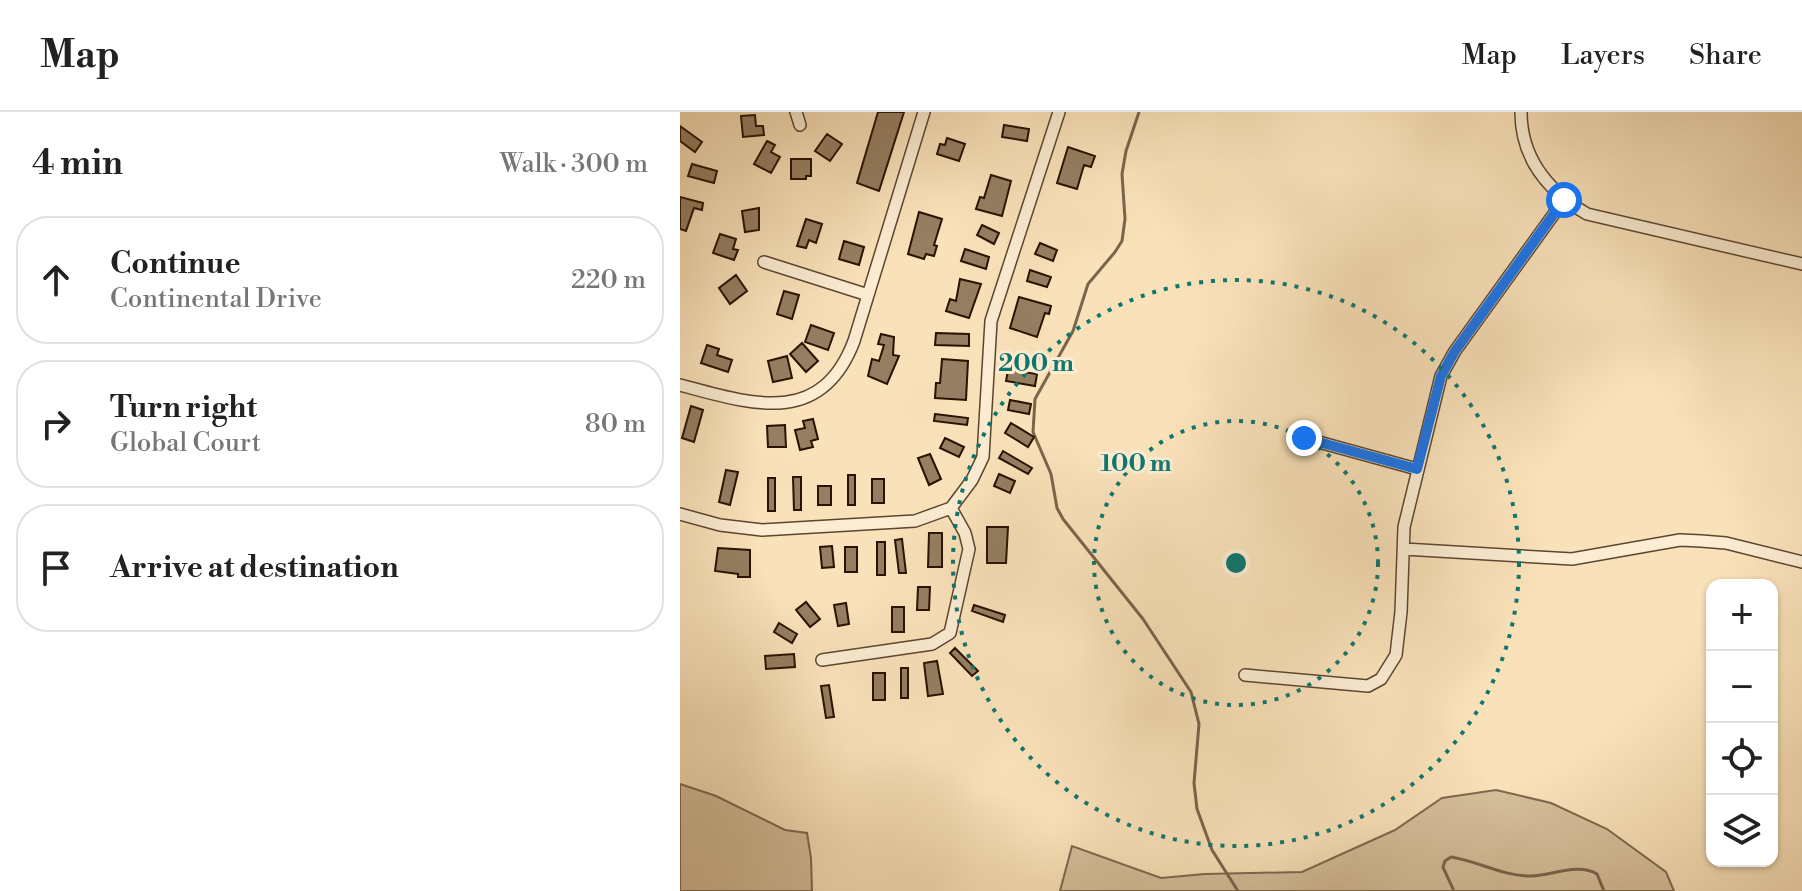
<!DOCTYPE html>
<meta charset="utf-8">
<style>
:root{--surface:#fff;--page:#f6f6f6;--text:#222;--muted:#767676;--line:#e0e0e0}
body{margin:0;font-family:"Libre Bodoni",serif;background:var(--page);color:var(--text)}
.controls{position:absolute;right:24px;bottom:24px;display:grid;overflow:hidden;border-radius:16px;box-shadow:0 2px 6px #0004}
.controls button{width:72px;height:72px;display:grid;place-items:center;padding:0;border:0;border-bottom:2px solid var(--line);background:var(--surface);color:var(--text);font:40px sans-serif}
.stop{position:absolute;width:24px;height:24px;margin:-18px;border:6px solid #1a73e8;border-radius:50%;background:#fff}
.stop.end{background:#1a73e8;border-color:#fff;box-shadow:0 2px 8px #0008}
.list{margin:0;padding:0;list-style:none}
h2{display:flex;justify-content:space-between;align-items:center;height:104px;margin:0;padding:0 32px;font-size:34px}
h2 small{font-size:26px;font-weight:400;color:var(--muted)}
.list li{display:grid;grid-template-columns:52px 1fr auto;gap:24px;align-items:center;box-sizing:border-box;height:128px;margin:0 16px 16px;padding:0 16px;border:2px solid var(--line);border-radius:32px}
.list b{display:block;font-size:30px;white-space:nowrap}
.list p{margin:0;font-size:26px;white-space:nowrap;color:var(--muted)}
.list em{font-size:26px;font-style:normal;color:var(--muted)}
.icon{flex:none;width:44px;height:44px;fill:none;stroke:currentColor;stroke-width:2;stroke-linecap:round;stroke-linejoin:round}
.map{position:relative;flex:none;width:1122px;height:779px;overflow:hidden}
header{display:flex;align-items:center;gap:48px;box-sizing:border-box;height:112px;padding:0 40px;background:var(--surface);border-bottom:2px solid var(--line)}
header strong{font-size:38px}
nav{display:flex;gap:44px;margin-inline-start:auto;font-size:28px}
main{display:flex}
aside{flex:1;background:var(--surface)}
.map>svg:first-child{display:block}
.green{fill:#d5be9a;stroke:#7e684e;stroke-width:2}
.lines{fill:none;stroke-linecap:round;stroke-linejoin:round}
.stream{stroke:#7b644b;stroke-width:3}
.building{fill:#957e61;stroke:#281202;stroke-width:2}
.minor-casing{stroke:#5c4630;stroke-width:14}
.minor{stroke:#fbecd2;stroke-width:11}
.route{stroke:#1a73e8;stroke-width:10}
.ring{fill:none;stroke:#0f766e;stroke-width:4;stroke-dasharray:4 8}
.centre{fill:#0f766e;stroke:#fbecd2;stroke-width:4}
.ring-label{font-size:24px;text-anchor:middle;font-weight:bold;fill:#0f766e;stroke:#fbecd2;stroke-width:6;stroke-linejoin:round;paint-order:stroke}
</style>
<header>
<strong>Map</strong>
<nav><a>Map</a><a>Layers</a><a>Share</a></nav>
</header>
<main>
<aside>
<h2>4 min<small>Walk · 300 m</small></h2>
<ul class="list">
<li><svg class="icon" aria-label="ahead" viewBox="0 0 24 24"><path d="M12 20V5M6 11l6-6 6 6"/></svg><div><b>Continue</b><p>Continental Drive</p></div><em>220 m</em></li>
<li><svg class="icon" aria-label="right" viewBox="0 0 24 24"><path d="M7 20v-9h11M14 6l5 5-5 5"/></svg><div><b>Turn right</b><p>Global Court</p></div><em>80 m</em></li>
<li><svg class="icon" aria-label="arrive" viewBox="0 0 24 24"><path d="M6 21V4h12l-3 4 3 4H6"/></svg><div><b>Arrive at destination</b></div></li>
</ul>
</aside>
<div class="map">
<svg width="1122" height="779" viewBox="0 0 1122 779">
<rect width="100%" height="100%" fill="#f9e1b9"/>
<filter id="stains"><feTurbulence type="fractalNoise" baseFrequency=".0025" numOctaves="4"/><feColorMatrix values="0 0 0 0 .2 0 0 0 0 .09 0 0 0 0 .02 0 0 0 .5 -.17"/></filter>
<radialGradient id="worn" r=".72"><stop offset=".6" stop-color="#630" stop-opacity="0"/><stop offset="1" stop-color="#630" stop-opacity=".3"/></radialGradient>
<path class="green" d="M0,672L36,684L105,718L127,721L131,746L132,779H0Z
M816,678L871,691L927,717L986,760L994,779H380L392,734L481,766L525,762L622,760L715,718L762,686Z"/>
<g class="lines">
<path class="stream" d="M459,0L446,39L442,62L445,107L442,129L435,140L408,172L393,219L355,287L353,320L371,362L377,396L383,407L463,507L511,580L519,612L514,671L517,697L532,738L558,779
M774,779L763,755L765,749L771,745C798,749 822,764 850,764C871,764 898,750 917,762L924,779"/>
</g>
<path class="building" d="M198,0H224L199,79L177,71Z
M75,3L76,14H83L84,23L63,25L61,4Z
M324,13L349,17L347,29L322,25Z
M0,14L22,30L15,40L0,29Z
M147,22L162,32L150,49L135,39Z
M267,26L285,32L279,49L257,42L260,32L265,33Z
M87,29L95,33L91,40L100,45L91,61L74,52Z
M388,35L415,44L411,55L404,53L397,77L377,71Z
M111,47H131V64H126V67H111Z
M12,52L37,59L34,71L8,64Z
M311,63L331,69L322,104L296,97L300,85L304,86Z
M0,85L23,91L22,98L14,96L6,119L0,117Z
M79,96V118L65,120L62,99Z
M239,100L262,107L254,133L257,134L254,144L246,142L244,147L228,142Z
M126,107L142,112L136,131L129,128L126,136L117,134Z
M302,113L319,121L314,132L297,123Z
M40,122L56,127L53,137L58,138L54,148L33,141Z
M164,129L184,135L179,153L159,147Z
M360,131L377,138L373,149L355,142Z
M285,137L309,145L306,157L281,149Z
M350,158L371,165L367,175L347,169Z
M56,163L67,179L50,192L39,176Z
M280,167L301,172L289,206L266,199L270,187L276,189Z
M104,179L119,183L112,207L97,202Z
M339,185L371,194L369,202L365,201L357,225L330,216Z
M131,213L154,221L148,238L125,230Z
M256,221L289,222V234L255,233Z
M201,222L214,225L213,243L219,244L207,272L188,264L192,247L199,249L204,233L198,232Z
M122,231L138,249L126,260L110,242Z
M27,233L39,237L37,243L52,248L48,260L21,251Z
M107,244L112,266L93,270L88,249Z
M262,247L288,249L286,288L255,286L256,271H260Z
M328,258L357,262L355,274L326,269Z
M330,288L351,292L349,302L328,298Z
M11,294L23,298L14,330L2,326Z
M255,302L288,306L287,313L254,309Z
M133,307L138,327L131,329L133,335L120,338L115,318L125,316L123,309Z
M331,311L354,325L348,335L325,321Z
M105,313L106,335H88L87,314Z
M265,326L284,335L279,345L260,336Z
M323,339L352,356L348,362L319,346Z
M250,342L261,367L249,373L238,346Z
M46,358L58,360L50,393L39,390Z
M319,362L335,369L330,381L314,374Z
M168,363H175V393H168Z
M113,365H121V398H114Z
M88,366H95V399H88Z
M192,367H204V391H192Z
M138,374H151V393H138Z
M307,415H328L326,451H307Z
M249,421H262V455H248Z
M222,427L226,461H219L215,428Z
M197,430H205V463H197Z
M152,434L154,455L142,456L140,435Z
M165,435H177V460H165Z
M38,436L70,438V465H58V462L35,459Z
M238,475H250L249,498H237Z
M126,490L140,507L130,515L116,498Z
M166,491L169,512L158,514L154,493Z
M294,493L325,503L323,510L292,499Z
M212,495H224V520H212Z
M99,511L117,522L112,531L94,520Z
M275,536L298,559L292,564L270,541Z
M114,542L115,555L86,557L85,544Z
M257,549L263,582L248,584L244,551Z
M221,556H228V586H221Z
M193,561H205V588H193Z
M149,573L154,605L146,606L141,574Z"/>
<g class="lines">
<defs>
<path id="minor" d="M116,0L120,13
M841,0C841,47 868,79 907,102L1122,152
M84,150L188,183
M0,273C71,292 141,316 174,229L244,0
M624,326L737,357
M0,402L40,413L82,418L235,409L271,396L292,368L303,345L311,209L379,0
M724,437L892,447L1000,428L1021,429L1046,431L1122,450
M142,548L252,532L270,521L289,437L285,421L271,396
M565,563L688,574L701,567L716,543L721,500L724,415L761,264L775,239L884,88"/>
</defs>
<use href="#minor" class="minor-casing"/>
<use href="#minor" class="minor"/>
</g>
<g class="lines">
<path class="route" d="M624,326L737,357L761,264L775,239L884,88"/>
</g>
<g class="ring">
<circle cx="556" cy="451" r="142"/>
<circle cx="556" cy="451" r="283"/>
</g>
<circle cx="556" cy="451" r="12" class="centre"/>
<g class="ring-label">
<text x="356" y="259">200 m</text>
<text x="456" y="359">100 m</text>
</g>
<rect width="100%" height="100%" filter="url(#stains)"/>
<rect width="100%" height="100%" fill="url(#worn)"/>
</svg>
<div class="controls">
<button>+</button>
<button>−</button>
<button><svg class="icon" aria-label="locate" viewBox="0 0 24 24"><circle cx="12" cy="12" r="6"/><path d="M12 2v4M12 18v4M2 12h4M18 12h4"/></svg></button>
<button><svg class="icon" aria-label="layers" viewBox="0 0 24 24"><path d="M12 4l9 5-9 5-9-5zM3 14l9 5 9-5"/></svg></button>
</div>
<div class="stop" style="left:884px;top:88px"></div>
<div class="stop end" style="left:624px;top:326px"></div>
</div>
</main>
